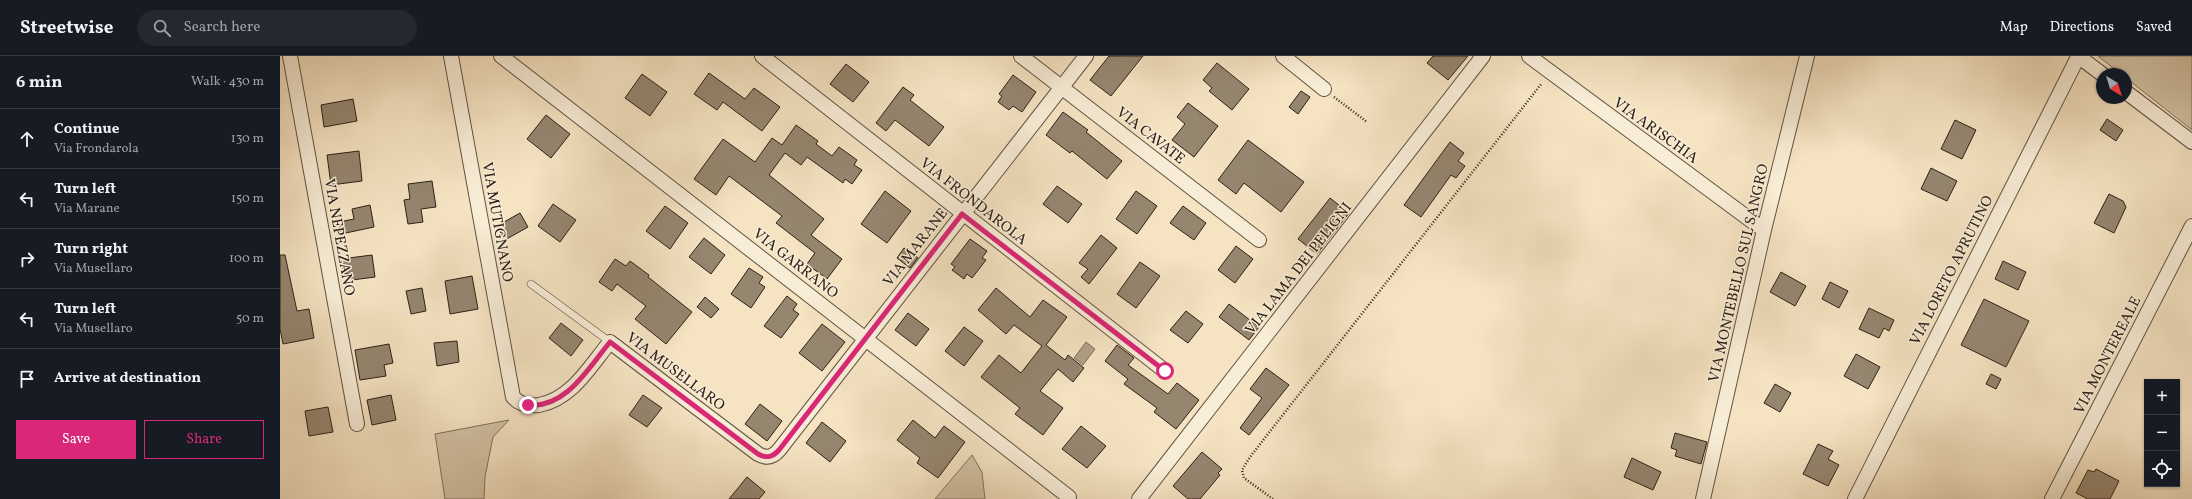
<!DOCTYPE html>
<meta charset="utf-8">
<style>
:root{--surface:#171b24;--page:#242831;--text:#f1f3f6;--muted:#9ea1a6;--line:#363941;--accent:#db2777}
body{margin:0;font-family:Vollkorn,serif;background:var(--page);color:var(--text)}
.controls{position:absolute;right:12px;bottom:12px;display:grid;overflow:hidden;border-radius:0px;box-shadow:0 1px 3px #0004}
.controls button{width:36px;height:36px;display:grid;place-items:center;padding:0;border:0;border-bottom:1px solid var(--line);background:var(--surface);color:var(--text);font:20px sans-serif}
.compass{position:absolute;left:1816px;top:12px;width:36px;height:36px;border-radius:50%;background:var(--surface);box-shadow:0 1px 3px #0004;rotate:142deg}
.stop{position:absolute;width:12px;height:12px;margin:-9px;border:3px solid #db2777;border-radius:50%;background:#fff}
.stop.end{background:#db2777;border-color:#fff;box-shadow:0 1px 4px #0008}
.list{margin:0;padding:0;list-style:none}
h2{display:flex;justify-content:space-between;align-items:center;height:52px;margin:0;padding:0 16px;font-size:17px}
h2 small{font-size:13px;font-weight:400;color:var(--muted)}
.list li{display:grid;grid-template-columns:26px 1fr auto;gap:12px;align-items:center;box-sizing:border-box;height:60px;padding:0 16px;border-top:1px solid var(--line)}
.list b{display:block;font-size:15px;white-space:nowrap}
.list p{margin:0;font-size:13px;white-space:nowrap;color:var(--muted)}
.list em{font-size:13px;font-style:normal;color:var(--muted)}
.actions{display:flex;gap:8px;padding:12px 16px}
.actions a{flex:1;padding:9px 0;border:1px solid var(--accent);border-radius:0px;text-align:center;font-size:14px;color:var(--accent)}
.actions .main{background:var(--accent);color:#fff}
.icon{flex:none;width:22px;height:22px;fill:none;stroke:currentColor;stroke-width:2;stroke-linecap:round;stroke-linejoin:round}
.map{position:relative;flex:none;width:1912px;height:443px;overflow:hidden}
header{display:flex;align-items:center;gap:24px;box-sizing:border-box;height:56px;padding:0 20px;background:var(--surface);border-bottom:1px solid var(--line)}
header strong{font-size:19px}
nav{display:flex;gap:22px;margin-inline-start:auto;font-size:14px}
.search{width:280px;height:36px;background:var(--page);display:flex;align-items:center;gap:10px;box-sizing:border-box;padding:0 14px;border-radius:22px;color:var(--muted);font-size:15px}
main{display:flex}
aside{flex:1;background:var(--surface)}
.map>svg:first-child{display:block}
.green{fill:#d3c2a5;stroke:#80725e}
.water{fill:#b1a188;stroke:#7d6e5b}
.building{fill:#958670;stroke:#2e2117}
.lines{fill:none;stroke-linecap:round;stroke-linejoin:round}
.service-casing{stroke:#605242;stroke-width:8}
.minor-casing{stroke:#605242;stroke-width:16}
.path{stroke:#2e2117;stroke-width:2.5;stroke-dasharray:1 2;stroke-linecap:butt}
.service{stroke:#f8edd7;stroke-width:7}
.minor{stroke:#f8edd7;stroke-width:14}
.route{stroke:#db2777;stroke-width:5}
.labels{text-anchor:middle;stroke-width:3;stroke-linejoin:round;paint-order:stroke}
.street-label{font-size:15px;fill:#2e2117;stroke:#f8edd7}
</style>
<header>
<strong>Streetwise</strong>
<div class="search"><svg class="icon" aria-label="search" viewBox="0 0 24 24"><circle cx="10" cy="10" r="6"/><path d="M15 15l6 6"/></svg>Search here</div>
<nav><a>Map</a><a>Directions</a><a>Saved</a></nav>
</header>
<main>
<aside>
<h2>6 min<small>Walk · 430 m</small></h2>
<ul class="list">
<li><svg class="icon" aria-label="ahead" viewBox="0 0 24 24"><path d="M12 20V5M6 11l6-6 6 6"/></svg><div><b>Continue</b><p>Via Frondarola</p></div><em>130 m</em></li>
<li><svg class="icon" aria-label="left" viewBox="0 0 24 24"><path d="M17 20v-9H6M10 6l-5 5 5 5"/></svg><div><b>Turn left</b><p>Via Marane</p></div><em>150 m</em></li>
<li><svg class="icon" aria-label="right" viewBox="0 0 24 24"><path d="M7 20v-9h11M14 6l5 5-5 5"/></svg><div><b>Turn right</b><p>Via Musellaro</p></div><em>100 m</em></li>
<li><svg class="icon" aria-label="left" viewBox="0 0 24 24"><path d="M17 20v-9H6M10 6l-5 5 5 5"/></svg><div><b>Turn left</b><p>Via Musellaro</p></div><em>50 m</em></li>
<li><svg class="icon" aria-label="arrive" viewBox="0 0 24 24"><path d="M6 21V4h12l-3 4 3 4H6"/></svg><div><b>Arrive at destination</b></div></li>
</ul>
<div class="actions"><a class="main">Save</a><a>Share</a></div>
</aside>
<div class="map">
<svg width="1912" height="443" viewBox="0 0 1912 443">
<rect width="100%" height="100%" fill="#f5e3c2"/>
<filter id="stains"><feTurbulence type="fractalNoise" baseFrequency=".005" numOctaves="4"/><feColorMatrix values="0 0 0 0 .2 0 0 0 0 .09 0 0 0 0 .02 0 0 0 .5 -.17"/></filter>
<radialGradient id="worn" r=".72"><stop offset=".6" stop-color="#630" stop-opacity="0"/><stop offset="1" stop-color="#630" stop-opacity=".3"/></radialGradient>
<path class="green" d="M1818,0H1912V74L1846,22V18H1841Z
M229,364L213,381L205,421L204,443H165L155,378Z
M692,399L702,416L705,443H655Z"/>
<path class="water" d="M806,286L815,293L803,309L794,302Z"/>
<path class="building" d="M829,0H863L831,40L810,24Z
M1153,0H1188L1168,24L1147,7Z
M937,7L969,33L952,54L929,35L932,32L923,24Z
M566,8L589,26L573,46L550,28Z
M429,17L465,43L474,32L500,51L482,75L443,46L437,54L414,38Z
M362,18L387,36L370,60L345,42Z
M733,19L756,36L742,56L733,50L729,54L718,46L722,40L719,38Z
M623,31L634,39L630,44L664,71L649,90L615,64L606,75L596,67Z
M1021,35L1030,41L1018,58L1009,51Z
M73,43L77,65L44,71L41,49Z
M908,47L938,70L914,101L892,84L905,68L897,61Z
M783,56L808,74L806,76L842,105L827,123L792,95L790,97L766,79Z
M266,59L290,78L271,102L247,83Z
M1827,63L1843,74L1836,85L1820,74Z
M1675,64L1696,74L1682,103L1661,93Z
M516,69L538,85L536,88L552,100L559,91L577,104L574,109L582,114L572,128L565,123L563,127L527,101L521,109L505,97L489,119L544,163L531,179L562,203L547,223L527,208L535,197L496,167L502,160L449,120L436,139L414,123L443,83L475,106L492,82L502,89Z
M968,84L1024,126L1001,156L964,127L956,138L938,124Z
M1170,86L1184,97L1178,105L1185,110L1176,122L1171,119L1141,161L1124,149Z
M79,95L82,125L51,129L47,99Z
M1651,112L1677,125L1667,145L1641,133Z
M152,125L156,151L141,153L143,166L128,168L124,144L130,143L128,128Z
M777,130L802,148L788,167L763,148Z
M605,135L631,155L607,187L581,168Z
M856,135L877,150L857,178L836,163Z
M1829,138L1843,145L1846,151L1834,177L1814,167Z
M1050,142L1069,157L1037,198L1018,183Z
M273,148L296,164L280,186L258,170Z
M90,149L94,171L61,178L59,166L74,163L72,153Z
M385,150L408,167L390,193L366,175Z
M903,150L926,167L914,184L890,167Z
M240,157L248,171L225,184L217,170Z
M821,179L837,192L809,228L801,221L808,213L799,207Z
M424,182L445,199L431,218L409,201Z
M690,183L707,195L702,202L706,204L692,222L687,218L684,223L672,214L675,211L671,208Z
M956,190L973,203L955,227L938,214Z
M624,192L638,202L630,212L617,202Z
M0,199H5L17,255L29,253L34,282L3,288L0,273Z
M92,199L95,221L72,224L71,217L64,218L61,203Z
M335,203L346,210L350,205L369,219L368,221L412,256L386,288L355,263L366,250L337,228L332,235L319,226Z
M1723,205L1746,216L1738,234L1715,223Z
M860,206L880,220L856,252L837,238Z
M469,212L483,221L479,227L485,231L471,252L451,238Z
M1501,216L1526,230L1515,250L1490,236Z
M192,220L198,253L170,258L165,225Z
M1550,226L1568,235L1559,252L1542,243Z
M142,232L146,255L131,258L126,235Z
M716,232L750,261L763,244L787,261L766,289L785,304L788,299L804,312L793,326L778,313L760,335L783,352L763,379L735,358L740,352L701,321L719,299L741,317L762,290L734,269L726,278L698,254Z
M507,240L517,248L513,254L519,258L501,282L484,270Z
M425,241L439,253L431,262L417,251Z
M1704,243L1749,265L1726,311L1681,289Z
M949,248L979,271L969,284L939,261Z
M1589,252L1614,264L1609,275L1604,272L1599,282L1579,273Z
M906,255L923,268L908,287L890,274Z
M628,257L649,273L636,290L615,274Z
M281,267L303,284L291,300L269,282Z
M542,268L565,286L542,315L519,297Z
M684,271L703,285L684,310L665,295Z
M177,285L179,306L157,310L154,287Z
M109,288L113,307L104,309L106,320L80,324L75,294Z
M837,289L854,302L848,309L888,338L897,327L919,344L896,373L874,356L877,352L844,328L848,323L825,305Z
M1576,298L1600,311L1588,333L1564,320Z
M986,312L1009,329L969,379L960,372L982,342L970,333Z
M1711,318L1721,323L1716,333L1706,328Z
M1495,328L1511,337L1500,356L1484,347Z
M111,339L116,364L92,369L87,344Z
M363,339L382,352L367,371L349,359Z
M480,348L502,365L487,385L465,368Z
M48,351L53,376L29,380L25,355Z
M633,364L655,382L664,370L685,386L658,422L637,407L640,402L617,384Z
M542,366L566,385L550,406L526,387Z
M801,370L826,390L807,412L782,393Z
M1395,377L1427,386L1421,408L1395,400L1397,394L1391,392Z
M1538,388L1553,395L1548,403L1559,409L1548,430L1523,418Z
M922,396L942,413L938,417L940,419L920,443H908L893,430Z
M1352,402L1381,416L1373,434L1344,421Z
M1816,413L1839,425L1830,443H1808L1796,437L1808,414L1814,416Z
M467,421L485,436L479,443H449Z"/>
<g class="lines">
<defs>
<path id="service" d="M251,228L330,286"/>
<path id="minor" d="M10,0L77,368
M171,0L233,341C240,349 249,350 259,349C292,343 310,310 330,286L478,398C487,403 493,401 499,394L806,0
M221,0L789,441
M482,0L885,315
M741,0L979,184
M1003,0L1044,33
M1249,0L1484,174
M1798,0L1822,18
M1846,36L1912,86
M859,443L1203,0
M1423,443L1484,174L1527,0
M1575,443L1798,1
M1772,443L1912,170"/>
</defs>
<use href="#service" class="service-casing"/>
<use href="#minor" class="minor-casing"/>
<path class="path" d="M1054,41L1087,66
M993,443L964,422L962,414L970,401L1262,27"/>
<use href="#service" class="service"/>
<use href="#minor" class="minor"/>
</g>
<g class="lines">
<path class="route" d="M248,349C286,353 309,311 330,286L478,398C487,403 493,401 499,394L682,158L885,315"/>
</g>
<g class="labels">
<g class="street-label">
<text transform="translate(1376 74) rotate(36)" y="5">VIA ARISCHIA</text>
<text transform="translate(871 79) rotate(38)" y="5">VIA CAVATE</text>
<text transform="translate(694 145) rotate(38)" y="5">VIA FRONDAROLA</text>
<text transform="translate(218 166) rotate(80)" y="5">VIA MUTIGNANO</text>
<text transform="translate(60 181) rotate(80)" y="5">VIA NEPEZZANO</text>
<text transform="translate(635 191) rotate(-52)" y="5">VIA MARANE</text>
<text transform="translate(516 207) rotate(38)" y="5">VIA GARRANO</text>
<text transform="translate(1018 212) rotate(-52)" y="5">VIA LAMA DEI PELIGNI</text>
<text transform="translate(1671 214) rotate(-63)" y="5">VIA LORETO APRUTINO</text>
<text transform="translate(1458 217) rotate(-77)" y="5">VIA MONTEBELLO SUL SANGRO</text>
<text transform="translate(1827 299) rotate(-63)" y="5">VIA MONTEREALE</text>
<text transform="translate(396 315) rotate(37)" y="5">VIA MUSELLARO</text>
</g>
</g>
<rect width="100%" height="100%" filter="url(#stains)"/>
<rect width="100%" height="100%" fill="url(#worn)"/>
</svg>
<div class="controls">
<button>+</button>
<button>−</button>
<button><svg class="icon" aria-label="locate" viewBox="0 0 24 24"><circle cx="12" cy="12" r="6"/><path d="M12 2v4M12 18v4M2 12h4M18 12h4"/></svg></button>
</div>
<svg class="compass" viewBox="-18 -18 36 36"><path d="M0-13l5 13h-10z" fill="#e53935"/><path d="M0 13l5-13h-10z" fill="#9ea1a6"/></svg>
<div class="stop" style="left:885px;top:315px"></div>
<div class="stop end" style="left:248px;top:349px"></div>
</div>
</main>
